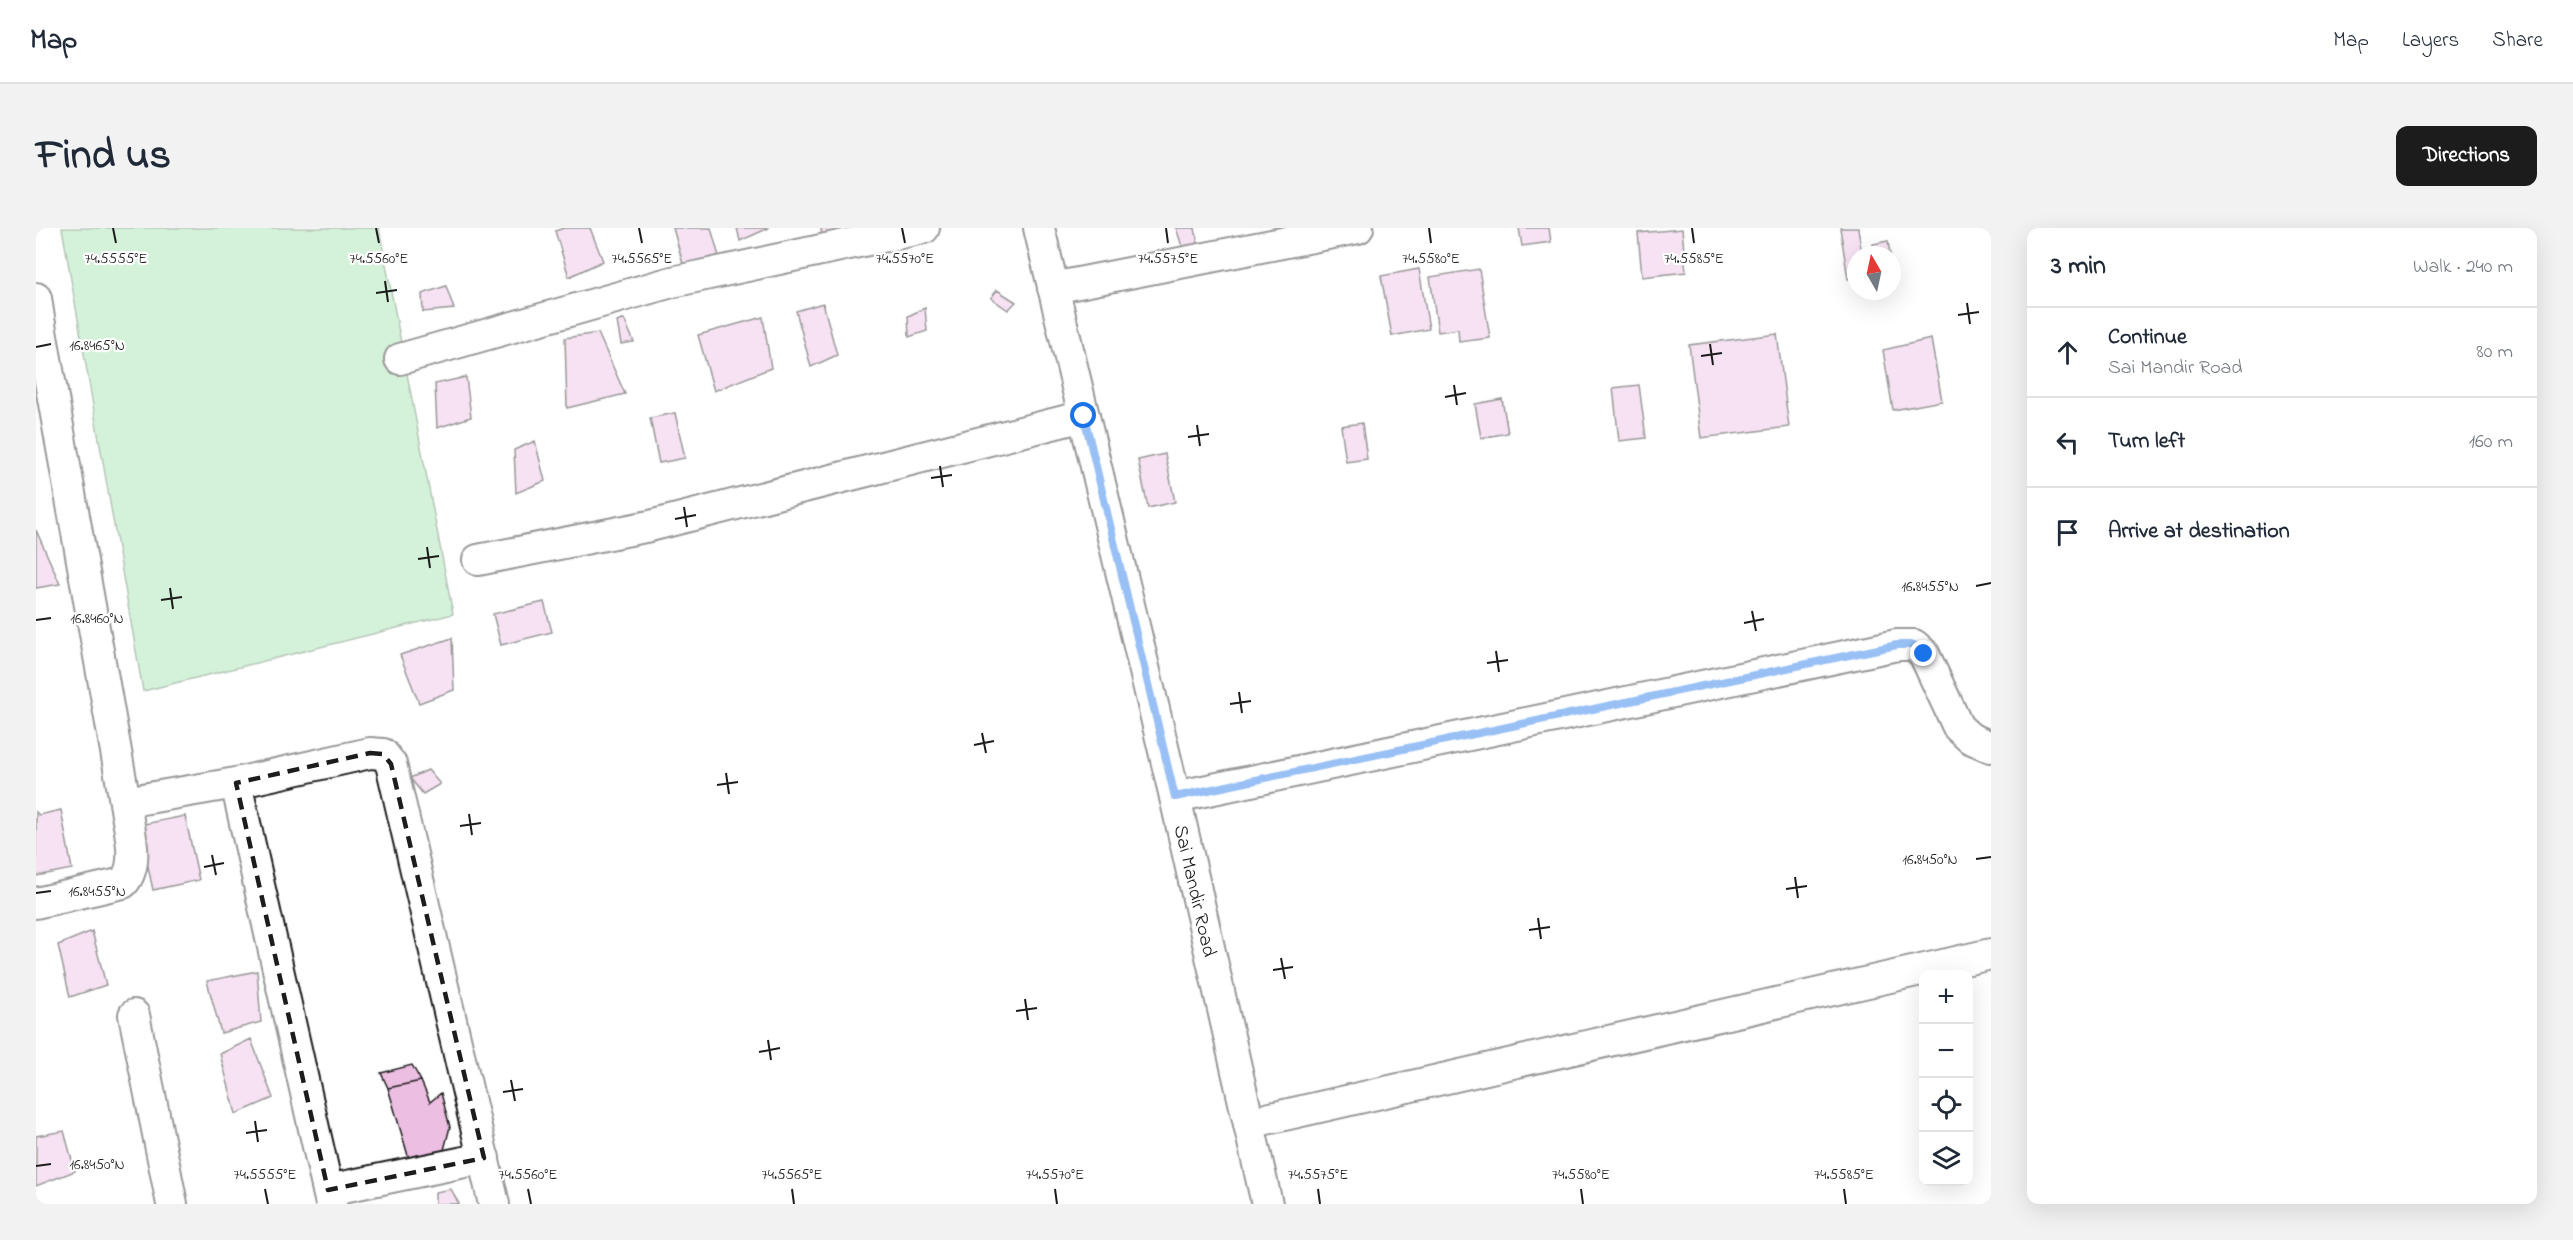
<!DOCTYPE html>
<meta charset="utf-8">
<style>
:root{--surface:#fff;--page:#f2f2f3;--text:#1f2937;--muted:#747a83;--line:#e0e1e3;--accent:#1c1c1c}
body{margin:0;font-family:"Indie Flower",sans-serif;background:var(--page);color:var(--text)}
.controls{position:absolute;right:18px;bottom:18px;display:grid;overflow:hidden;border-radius:12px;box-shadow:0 6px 24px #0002}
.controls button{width:54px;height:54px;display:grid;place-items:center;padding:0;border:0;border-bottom:2px solid var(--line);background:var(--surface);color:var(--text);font:30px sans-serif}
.compass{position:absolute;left:1811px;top:18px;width:54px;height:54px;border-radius:50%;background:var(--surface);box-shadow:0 6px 24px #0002;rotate:351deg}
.stop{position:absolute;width:18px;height:18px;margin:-14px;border:4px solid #1a73e8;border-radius:50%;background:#fff}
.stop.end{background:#1a73e8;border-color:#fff;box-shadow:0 2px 6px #0008}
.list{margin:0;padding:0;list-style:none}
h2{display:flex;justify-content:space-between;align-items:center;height:78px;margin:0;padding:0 24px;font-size:26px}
h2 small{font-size:20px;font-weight:400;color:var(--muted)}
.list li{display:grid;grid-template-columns:39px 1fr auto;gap:18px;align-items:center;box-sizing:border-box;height:90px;padding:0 24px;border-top:2px solid var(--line)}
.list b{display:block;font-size:22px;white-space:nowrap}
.list p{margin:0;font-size:20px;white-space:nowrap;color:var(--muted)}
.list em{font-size:20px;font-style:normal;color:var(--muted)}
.icon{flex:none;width:33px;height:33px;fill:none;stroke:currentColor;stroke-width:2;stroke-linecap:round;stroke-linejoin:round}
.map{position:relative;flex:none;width:1955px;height:976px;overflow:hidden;border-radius:12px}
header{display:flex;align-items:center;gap:36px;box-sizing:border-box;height:84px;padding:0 30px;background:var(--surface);border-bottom:2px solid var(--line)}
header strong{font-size:28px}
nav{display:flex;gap:33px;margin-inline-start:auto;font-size:21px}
.intro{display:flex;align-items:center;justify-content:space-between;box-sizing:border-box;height:144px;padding:0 36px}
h1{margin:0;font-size:42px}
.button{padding:15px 27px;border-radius:12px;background:var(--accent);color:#fff;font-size:21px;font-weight:700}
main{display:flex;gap:36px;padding:0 36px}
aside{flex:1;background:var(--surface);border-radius:12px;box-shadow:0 6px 24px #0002}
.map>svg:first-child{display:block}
.green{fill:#a0e2ab;stroke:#5e7f64;stroke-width:1.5}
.building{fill:#ecbee2;stroke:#1c1c1c;stroke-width:1.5}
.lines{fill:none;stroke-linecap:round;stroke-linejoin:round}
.minor-casing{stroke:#1c1c1c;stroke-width:34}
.minor{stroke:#fff;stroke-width:30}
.route{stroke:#1a73e8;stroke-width:8}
.marked{fill:none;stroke:#1c1c1c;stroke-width:4.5;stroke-dasharray:12 8;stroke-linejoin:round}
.ticks{fill:none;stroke:#1c1c1c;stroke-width:2}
.labels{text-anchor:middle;stroke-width:4.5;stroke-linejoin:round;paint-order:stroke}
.street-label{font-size:20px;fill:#1c1c1c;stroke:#fff}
.ticks-label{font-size:15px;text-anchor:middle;fill:#1c1c1c;stroke:#fff;stroke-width:4.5;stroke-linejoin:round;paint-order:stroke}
</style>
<header>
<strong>Map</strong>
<nav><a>Map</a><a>Layers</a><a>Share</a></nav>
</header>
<div class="intro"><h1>Find us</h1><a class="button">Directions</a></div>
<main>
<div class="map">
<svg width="1955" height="976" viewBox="0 0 1955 976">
<rect width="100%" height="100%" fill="#fff"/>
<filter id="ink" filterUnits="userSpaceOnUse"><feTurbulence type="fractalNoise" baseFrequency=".0167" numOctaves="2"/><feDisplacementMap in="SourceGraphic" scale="12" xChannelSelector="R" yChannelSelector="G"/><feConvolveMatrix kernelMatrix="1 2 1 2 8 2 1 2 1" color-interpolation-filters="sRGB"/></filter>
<g filter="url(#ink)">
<path class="green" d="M26,0H343L417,386L107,463Z"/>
<path class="building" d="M528,0H554L567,33L533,49L519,3Z
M637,0H675L684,32L649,43Z
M701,0H733L704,13Z
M785,0H829L786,12Z
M1140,0H1159L1162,17L1146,18Z
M1483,0H1513L1515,14L1486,18Z
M1804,0H1822L1826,27H1820V50L1812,51Z
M1646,1L1650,44L1606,49L1602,5Z
M1852,13L1854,27H1838L1837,16Z
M1383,41L1393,101L1356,108L1345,48Z
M1443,41L1454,110L1423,114L1422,101L1402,104L1394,49Z
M410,58L418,81L387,84L386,66Z
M961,62L980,74L972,82L955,70Z
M787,75L801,127L775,139L760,83Z
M889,80L891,103L873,109L872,88Z
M727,89L735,140L678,163L662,107Z
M588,91L598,114L585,116L581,94Z
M562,105L589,166L531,180L529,110Z
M1741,106L1753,199L1665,210L1653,117Z
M1895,111L1906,173L1857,182L1847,122Z
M430,149L435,189L401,200L399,156Z
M1603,157L1610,210L1583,213L1577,160Z
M1466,171L1472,205L1445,210L1439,176Z
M639,185L649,230L623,235L614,190Z
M1326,195L1331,231L1310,234L1305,198Z
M499,213L509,253L480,265L478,222Z
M1129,226L1139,274L1112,280L1102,232Z
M0,302L24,356L0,360Z
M508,374L516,404L465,417L457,386Z
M416,410L418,462L383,475L364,427Z
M392,542L404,556L387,566L374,550Z
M25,582L36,641L0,648V584L3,587Z
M149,588L163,652L117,662L103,597Z
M56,703L70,757L34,769L22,717Z
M221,743L225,794L185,805L171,753Z
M215,811L237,870L200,886L184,826Z
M376,837L385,853L352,860L345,845Z
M385,853L394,874L405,865L414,899L408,922L373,931L352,860Z
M28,903L39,943L0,958V908Z
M415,961L423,976H399V964Z"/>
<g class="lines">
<defs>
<g id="minor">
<path id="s1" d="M1003,0L1139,569L1231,976"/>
<path d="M1017,60L1322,0"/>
<path d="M0,70L4,97"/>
<path d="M0,98L4,97L89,574L200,555"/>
<path d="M364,131L636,54L888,0"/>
<path d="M442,332L614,298L1048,188"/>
<path d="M1139,569L1861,417H1878L1888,426L1922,499L1934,510L1955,519"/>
<path d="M0,675L87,655C105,636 92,599 89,574"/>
<path d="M98,787L136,976"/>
<path d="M1213,895L1955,726"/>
<path d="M292,962L448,930"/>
<path d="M295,976L200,555L334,525L347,526L355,536L458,976"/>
</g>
</defs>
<use href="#minor" class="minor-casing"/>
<use href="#minor" class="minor"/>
</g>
</g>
<g class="lines" filter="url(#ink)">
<path class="route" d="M1048,188L1139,569L1861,417H1878L1888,426"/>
</g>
<path d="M0 0H1955V976H0ZM334,525L347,526L355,536L448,930L292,962L200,555Z" fill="#fff" fill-opacity=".55" fill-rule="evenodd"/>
<path class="marked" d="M334,525L347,526L355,536L448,930L292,962L200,555Z"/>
<path class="ticks" d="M77,0L80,15M340,0L343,15M603,0L606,15M866,0L869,15M1130,0L1132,15M1393,0L1395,15M1656,0L1658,15M349,53L352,74M340,65L361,62M1931,75L1934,96M1922,87L1943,84M1674,116L1677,137M0,119L15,116M1665,128L1686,125M1418,157L1421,177M1409,169L1430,165M1161,197L1164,218M1152,209L1173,206M904,238L907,259M895,250L916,247M648,279L651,299M639,291L660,287M391,319L394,340M382,331L403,328M1940,358L1955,355M134,360L137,381M125,372L146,369M1716,383L1720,403M0,392L15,390M1708,395L1728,391M1460,423L1463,444M1451,435L1472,432M1203,464L1206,485M1194,476L1215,473M946,505L950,525M938,517L958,513M690,545L693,566M681,557L702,554M433,586L436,607M424,598L445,595M176,627L180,647M1940,631L1955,629M168,639L188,635M1759,649L1762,670M1750,661L1771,658M0,665L15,663M1502,690L1505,711M1493,702L1514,699M1245,730L1249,751M1237,742L1257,739M989,771L992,792M980,783L1001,780M732,812L735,832M723,824L744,820M475,852L479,873M467,864L487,861M219,893L222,914M210,905L231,902M0,938L15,936M229,961L232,976M492,961L495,976M756,961L758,976M1019,961L1021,976M1282,961L1284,976M1545,961L1547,976M1808,961L1810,976"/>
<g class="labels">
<g class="street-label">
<text dy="7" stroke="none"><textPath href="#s1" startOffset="681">Sai Mandir Road</textPath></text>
</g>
</g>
<g class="ticks-label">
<text x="80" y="35">74.5555°E</text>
<text x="343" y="35">74.5560°E</text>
<text x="606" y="35">74.5565°E</text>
<text x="869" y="35">74.5570°E</text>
<text x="1132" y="35">74.5575°E</text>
<text x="1395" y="35">74.5580°E</text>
<text x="1658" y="35">74.5585°E</text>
<text x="61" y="122">16.8465°N</text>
<text x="1894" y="363">16.8455°N</text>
<text x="61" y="395">16.8460°N</text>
<text x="1894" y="636">16.8450°N</text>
<text x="61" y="668">16.8455°N</text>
<text x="61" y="941">16.8450°N</text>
<text x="229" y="951">74.5555°E</text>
<text x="492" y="951">74.5560°E</text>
<text x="756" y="951">74.5565°E</text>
<text x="1019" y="951">74.5570°E</text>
<text x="1282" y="951">74.5575°E</text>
<text x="1545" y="951">74.5580°E</text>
<text x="1808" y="951">74.5585°E</text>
</g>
</svg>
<div class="controls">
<button>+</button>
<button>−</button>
<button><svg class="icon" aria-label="locate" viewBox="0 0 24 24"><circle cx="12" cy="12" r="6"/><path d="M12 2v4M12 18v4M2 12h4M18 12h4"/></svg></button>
<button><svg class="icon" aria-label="layers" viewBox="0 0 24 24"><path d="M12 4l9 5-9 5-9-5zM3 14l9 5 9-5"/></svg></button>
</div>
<svg class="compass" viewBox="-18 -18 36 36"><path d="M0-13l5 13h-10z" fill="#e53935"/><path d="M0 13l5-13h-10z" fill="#747a83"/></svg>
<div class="stop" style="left:1048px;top:188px"></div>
<div class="stop end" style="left:1888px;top:426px"></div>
</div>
<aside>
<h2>3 min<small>Walk · 240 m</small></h2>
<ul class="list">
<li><svg class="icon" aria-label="ahead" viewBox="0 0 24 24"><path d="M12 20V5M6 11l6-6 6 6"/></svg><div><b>Continue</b><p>Sai Mandir Road</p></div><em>80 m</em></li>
<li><svg class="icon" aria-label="left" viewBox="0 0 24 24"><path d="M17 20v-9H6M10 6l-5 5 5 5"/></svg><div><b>Turn left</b></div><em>160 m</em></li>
<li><svg class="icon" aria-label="arrive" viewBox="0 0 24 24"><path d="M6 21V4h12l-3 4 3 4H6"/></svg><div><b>Arrive at destination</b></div></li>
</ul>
</aside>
</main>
